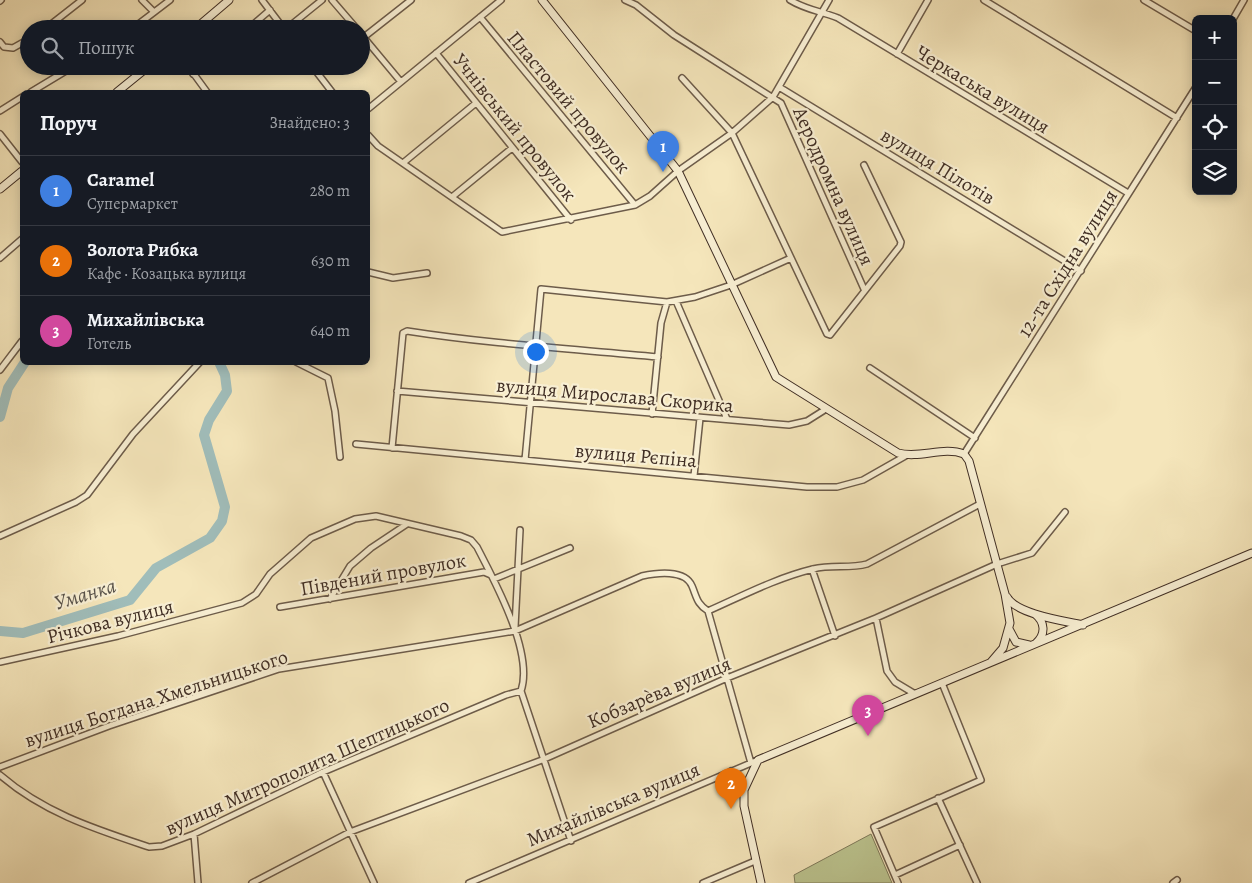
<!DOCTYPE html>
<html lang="uk">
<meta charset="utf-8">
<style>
:root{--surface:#171b24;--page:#20242c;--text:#f1f3f6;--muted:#9ea1a6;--line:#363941;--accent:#c59692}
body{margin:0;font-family:Alegreya,serif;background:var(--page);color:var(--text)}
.controls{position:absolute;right:15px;top:15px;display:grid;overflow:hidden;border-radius:8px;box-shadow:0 2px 12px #0003}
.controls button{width:45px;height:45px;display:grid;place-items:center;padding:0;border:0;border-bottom:1px solid var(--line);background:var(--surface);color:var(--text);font:25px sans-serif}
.you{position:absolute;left:535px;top:351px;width:18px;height:18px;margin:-12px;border:4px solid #fff;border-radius:50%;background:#1a73e8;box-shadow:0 0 0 8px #1a73e833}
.badge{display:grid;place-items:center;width:32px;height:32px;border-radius:50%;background:var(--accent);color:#fff;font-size:16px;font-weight:700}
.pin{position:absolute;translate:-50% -41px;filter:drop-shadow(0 1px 2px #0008)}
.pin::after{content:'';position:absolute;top:26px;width:18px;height:15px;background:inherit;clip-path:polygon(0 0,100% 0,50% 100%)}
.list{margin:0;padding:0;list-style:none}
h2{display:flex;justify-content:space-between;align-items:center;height:65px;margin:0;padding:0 20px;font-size:21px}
h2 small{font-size:16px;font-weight:400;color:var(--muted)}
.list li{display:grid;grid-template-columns:32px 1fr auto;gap:15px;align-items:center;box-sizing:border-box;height:70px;padding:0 20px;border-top:1px solid var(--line)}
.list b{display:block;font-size:19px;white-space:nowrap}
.list p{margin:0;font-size:16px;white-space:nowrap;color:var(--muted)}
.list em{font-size:16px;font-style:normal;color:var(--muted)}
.icon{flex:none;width:28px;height:28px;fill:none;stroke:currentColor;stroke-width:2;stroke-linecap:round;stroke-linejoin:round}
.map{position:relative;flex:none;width:1252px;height:883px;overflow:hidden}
.search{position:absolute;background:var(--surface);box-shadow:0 2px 12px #0003;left:20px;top:20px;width:350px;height:55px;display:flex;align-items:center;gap:12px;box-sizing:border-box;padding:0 18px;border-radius:28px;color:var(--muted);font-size:19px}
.panel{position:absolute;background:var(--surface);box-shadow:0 2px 12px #0003;left:20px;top:90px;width:350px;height:275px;border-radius:8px}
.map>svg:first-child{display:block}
.green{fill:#bcc590;stroke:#7e7a5a}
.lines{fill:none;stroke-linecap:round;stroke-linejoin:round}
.river{stroke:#a0bdba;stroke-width:10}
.street-casing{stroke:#6d5c4a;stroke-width:8}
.secondary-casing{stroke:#402e24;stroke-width:9}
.street{stroke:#f8efd3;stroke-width:5}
.secondary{stroke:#f8efd3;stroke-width:7}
.labels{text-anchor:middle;stroke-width:4.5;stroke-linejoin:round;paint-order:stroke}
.street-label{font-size:20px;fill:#402e24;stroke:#f8efd3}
.water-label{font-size:21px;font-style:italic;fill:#58524a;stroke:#f8efd3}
</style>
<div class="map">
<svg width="1252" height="883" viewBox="0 0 1252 883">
<rect width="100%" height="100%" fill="#f5e6bb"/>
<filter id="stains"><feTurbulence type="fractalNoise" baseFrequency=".004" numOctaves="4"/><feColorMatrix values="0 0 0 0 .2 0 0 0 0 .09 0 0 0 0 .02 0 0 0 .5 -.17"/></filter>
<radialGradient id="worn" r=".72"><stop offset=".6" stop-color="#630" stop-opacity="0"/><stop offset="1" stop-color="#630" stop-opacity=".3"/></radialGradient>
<path class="green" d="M871,834L892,883H795L794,875Z"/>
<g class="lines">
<path class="river" d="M0,417L8,388L25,362
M0,631L23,633L130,600L156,568L210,538L222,521L225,507L204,435L209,420L227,391L225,375L219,362"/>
<defs>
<path id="street" d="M142,0L154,12
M262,0L284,29
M332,0L357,29
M625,0L636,5L674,35L781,103L864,289
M790,0C806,10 821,11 838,18L1128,193
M984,0L1177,118
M1144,0L1196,31
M0,1L1,0
M480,17L635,205
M1233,19L1244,0
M45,29L82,0
M132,29L170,0
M248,29L270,10
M286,29L322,0
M361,34L401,82
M364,37L411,0
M0,42L4,47L13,48L29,39
M436,53L571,220
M897,54L928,0
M188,66L207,92
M312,66L332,92
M193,74L202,66
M682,78L732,133L827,334L830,335L900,246L901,242L864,165
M779,87L1081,271
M31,92L74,66
M368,109L501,0
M0,111L22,97
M0,134L22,162
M368,135L378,146L502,232L635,205L650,196L678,171L732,133L773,97L829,0
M403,163L476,103
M452,197L512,148
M0,258L22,239
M368,272L393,278L427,273
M676,301L727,419
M296,362L328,378L335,411L340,457
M870,368L975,438
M0,370L22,341
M397,391L789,425L807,421L826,409
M652,414L661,323L667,302
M356,444L807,487H837L863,480L907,455
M392,448L403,333L407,331C490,344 574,349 658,357
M964,454L1196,87
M525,460L541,289L667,302L695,297L731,285L791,258
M694,476L700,418
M0,536L76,502L87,495L133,434L200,362
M812,569L835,636
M494,579L570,548
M330,599L350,566L371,548L407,524
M280,607L484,572L491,575
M708,611C742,596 776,578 813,569C832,564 849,569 867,564L980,504
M708,611L751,763
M876,618L887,671L895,682L915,694
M515,627L520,530
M0,662L118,636L242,603L256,594L270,574L311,538L355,519L376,516L461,536L471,540L477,547C495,582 534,653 521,691L571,841
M0,767L109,726L279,669L515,631L642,576C656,573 685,569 692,586C697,598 697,604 708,611
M731,771L740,778L744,789
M323,772L374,883
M0,775C44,813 95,829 149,847L162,846L194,834L323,772L506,695L521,691
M938,798L977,883
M194,834L198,883
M895,875L960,845
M252,883L350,832L542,760L727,678L876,618L997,564L1032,553L1065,512
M469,883L758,760
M703,883L755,861
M898,883L874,827L981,780L942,683
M1173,883L1177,880"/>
<path id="secondary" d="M542,0L678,171L776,377L898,453C920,459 943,446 964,454L969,461L1005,594L1010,623L1003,648L991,662
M195,29L229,0
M117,92L149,66
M0,189L22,171
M1007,597C1016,614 1064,621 1083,625
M1035,614C1045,622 1046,634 1036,643
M1009,629L1016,642L1029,645
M761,883L744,806V790L758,760L1252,553"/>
</defs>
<use href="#street" class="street-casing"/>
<use href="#secondary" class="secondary-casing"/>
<use href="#street" class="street"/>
<use href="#secondary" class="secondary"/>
</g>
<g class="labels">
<g class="street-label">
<text transform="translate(983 89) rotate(31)" y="7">Черкаська вулиця</text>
<text transform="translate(569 102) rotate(50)" y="7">Пластовий провулок</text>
<text transform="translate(515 127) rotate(51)" y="7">Учнівський провулок</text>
<text transform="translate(938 166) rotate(31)" y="7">вулиця Пілотів</text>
<text transform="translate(834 186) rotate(66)" y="7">Аеродромна вулиця</text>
<text transform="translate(1067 263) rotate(-58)" y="7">12-та Східна вулиця</text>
<text transform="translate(615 395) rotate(5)" y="7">вулиця Мирослава Скорика</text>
<text transform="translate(636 455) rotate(5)" y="7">вулиця Рєпіна</text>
<text transform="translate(383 574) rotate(-10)" y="7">Південий провулок</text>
<text transform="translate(110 621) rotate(-14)" y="7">Річкова вулиця</text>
<text transform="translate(659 692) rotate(-23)" y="7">Кобзарèва вулиця</text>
<text transform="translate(156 698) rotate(-18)" y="7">вулиця Богдана Хмельницького</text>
<text transform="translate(307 766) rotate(-24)" y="7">вулиця Митрополита Шептицького</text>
<text transform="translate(613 804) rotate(-23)" y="7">Михайлівська вулиця</text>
</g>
<g class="water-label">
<text transform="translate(85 594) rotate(-17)" y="7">Уманка</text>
</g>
</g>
<rect width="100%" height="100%" filter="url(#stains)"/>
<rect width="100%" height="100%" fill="url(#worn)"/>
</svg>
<div class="controls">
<button>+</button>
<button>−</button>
<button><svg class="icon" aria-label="locate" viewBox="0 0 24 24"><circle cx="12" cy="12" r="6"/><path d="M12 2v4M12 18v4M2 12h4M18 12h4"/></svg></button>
<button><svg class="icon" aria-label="layers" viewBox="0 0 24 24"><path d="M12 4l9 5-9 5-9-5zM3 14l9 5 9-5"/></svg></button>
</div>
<div class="you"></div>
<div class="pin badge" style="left:663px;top:172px;background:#3f7fe0">1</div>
<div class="pin badge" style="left:731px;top:809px;background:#e8710a">2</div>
<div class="pin badge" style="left:868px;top:736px;background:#d1479c">3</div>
<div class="search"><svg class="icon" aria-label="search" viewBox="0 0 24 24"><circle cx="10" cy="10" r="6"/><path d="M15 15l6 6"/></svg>Пошук</div>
<section class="panel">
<h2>Поруч<small>Знайдено: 3</small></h2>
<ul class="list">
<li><span class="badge" style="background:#3f7fe0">1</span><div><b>Caramel</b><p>Супермаркет</p></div><em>280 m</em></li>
<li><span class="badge" style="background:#e8710a">2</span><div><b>Золота Рибка</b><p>Кафе · Козацька вулиця</p></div><em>630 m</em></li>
<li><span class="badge" style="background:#d1479c">3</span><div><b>Михайлівська</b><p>Готель</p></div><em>640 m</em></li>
</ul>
</section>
</div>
